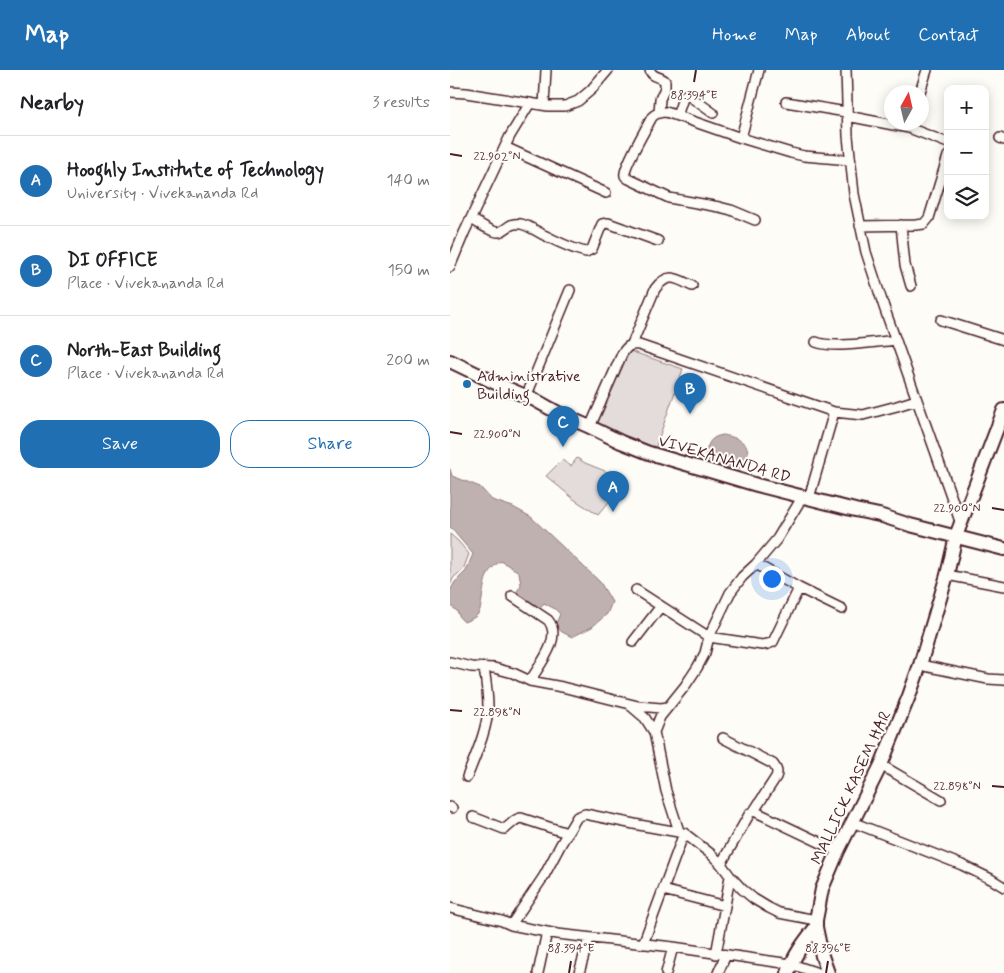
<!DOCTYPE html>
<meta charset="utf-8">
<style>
:root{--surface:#fff;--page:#f2f2f2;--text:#202124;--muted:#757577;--line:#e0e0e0;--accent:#1f6fb2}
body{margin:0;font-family:Mynerve,sans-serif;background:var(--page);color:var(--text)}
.controls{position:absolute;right:15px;top:15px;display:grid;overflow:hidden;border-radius:10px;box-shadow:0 2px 12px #0003}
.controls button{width:45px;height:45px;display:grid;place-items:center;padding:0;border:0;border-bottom:1px solid var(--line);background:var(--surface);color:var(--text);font:25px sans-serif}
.compass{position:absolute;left:434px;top:15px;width:45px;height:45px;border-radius:50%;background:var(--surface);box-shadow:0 2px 12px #0003;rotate:8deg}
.you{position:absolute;left:321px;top:508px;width:18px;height:18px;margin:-12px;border:4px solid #fff;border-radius:50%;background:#1a73e8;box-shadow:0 0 0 8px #1a73e833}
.badge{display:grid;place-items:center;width:32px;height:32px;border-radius:50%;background:var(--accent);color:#fff;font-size:16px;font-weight:700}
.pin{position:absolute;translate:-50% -41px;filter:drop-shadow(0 1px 2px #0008)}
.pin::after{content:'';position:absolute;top:26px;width:18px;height:15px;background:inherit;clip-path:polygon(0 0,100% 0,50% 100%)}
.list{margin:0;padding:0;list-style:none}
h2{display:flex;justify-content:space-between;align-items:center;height:65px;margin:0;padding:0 20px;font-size:21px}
h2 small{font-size:16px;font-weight:400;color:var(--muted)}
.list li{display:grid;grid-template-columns:32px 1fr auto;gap:15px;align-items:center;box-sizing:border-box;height:90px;padding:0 20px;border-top:1px solid var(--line)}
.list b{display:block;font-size:19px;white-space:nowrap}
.list p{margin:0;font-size:16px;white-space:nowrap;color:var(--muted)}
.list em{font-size:16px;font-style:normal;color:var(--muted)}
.actions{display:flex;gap:10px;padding:15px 20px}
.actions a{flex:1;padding:11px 0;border:1px solid var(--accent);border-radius:20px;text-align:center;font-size:18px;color:var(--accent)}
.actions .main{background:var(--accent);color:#fff}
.icon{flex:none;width:28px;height:28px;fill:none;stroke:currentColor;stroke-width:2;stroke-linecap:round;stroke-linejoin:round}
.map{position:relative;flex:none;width:554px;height:903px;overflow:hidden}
header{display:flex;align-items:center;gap:30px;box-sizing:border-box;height:70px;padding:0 25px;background:var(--accent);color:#fff}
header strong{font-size:24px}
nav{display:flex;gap:28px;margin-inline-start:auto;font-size:18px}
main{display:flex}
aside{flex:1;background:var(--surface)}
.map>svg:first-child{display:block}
.green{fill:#e3dcda;stroke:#967e82}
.water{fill:#c0b1b1;stroke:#91777b}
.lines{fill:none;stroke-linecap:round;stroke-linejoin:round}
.street-casing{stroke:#4a1f2b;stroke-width:12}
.secondary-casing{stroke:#4a1f2b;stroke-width:16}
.street{stroke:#fdfcf7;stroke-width:9}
.secondary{stroke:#fdfcf7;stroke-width:12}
.ticks{fill:none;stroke:#4a1f2b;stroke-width:2}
.poi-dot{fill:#1f6fb2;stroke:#fdfcf7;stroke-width:2}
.labels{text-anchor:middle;stroke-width:4;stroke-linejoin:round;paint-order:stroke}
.poi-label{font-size:16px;fill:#4a1f2b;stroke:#fdfcf7;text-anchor:start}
.street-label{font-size:16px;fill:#4a1f2b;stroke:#fdfcf7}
.ticks-label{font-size:12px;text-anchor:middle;fill:#4a1f2b;stroke:#fdfcf7;stroke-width:4;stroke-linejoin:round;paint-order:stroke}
</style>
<header>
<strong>Map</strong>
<nav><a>Home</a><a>Map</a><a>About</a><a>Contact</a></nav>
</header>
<main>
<aside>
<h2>Nearby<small>3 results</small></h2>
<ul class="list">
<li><span class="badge">A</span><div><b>Hooghly Institute of Technology</b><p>University · Vivekananda Rd</p></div><em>140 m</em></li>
<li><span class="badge">B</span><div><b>DI OFFICE</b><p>Place · Vivekananda Rd</p></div><em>150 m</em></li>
<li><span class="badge">C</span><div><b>North-East Building</b><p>Place · Vivekananda Rd</p></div><em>200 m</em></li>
</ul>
<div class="actions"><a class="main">Save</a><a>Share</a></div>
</aside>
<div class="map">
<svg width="554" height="903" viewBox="0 0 554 903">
<rect width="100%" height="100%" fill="#fdfcf7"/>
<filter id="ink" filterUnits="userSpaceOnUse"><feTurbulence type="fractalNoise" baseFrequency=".02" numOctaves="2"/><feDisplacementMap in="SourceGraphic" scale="10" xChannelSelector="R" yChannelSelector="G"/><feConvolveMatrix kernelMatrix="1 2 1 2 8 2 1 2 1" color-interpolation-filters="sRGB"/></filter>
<g filter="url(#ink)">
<path class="green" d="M180,281L233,299L205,379L142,355L176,282Z
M127,388L135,393L170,407L163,427L148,445L125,430L96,406L112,390L121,396Z
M0,464L8,471L19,484L13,500L4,507L0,515Z"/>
<path class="water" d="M273,365C293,368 308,379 290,398C278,399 261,397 255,386C258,373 260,367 273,365Z
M0,399L2,406L30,417L42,430L63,437L81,447L150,512L162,532L157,544L142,557L122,567L112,562L105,556L110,544L105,539L94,533L89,539L66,523L71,515L69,502L51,491C35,501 35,511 32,529C31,534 31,539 28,544C25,548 19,550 14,552L10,548L7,541L0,535V521L5,512L16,501L23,484L0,457Z"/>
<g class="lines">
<defs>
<path id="street" d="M200,0C202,8 211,6 215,11V18L210,29L209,43
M396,0L398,66L404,124L416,182L434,237L511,454
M0,22L16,23L98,36H115L128,31L141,20L158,0
M470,22L477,0
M336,32L396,42
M94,35L96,0
M227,46L233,28L235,25H238L263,43
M397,46L459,58L498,73
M291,68L309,0
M550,68L554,70
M55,77L156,123
M21,149C27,152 43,163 49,162C58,160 58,152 71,154C80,156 87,162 96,166C108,172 122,179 136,182L142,179L152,154L158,153L208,171
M305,150L281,140L269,137L219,128L179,109C176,107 174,107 175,103C175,94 197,57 202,47C206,43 210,42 216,42L291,68L341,83L354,86L400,90
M451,155L455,195L461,216
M410,156L466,155L474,154L479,148L498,86
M0,197L14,163L60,66L80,33
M491,250L554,270
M366,272C383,279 426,272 446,270
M182,274L205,219C218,202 226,208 242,216
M76,327L120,220
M140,357L172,284C177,276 180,274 189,275L384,342L413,345L447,336L466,330
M359,428L384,342
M306,494L349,518L392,539
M497,505L554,516
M186,520L259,567L312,575L318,574L323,572L349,518
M62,526L98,550C113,568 90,594 80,611
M183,572L211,536
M0,592L21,597L44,598L63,603L80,611L112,617L188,636L211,638L218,637
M470,595L538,609L554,610
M181,636L195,648L204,662L216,721L229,761
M204,662L210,647L235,616L247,598L255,583L259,567L280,523L292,507L306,494L327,469L353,426
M273,668L323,694C327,699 328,702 326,707L304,741
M431,695L491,730
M17,707C25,687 38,658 38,637C38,624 36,611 34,598
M0,737L2,738
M23,747L54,759C61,756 63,749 71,748L117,763
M402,752L512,795L541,809L554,817
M271,794L300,743L304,741L388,781
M213,820L275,836
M0,838L52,851L61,855L107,864L223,877L312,890L341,894L368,903
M61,855L94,806L111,774L127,747L135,744L189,755L234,763L261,784L271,794L280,806L292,819L304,829L319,838L329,843L366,850
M193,874L234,763
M266,884L275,836L280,806
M88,903L97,862
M129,903L139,868
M216,903L223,877
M268,903L276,885"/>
<path id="secondary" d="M0,291L52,316L85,330L110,344L140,357L171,372L199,383L307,415L405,440L429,445L460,455L554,479
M338,903C344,885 354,872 366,857
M378,903L372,886L366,857V850L372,819L388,781L431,695L459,626L470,595L497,505L506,466L554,340"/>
</defs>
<use href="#street" class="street-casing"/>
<use href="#secondary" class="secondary-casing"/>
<use href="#street" class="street"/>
<use href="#secondary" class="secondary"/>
</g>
</g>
<path class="ticks" d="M244,12L246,0M0,84L12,86M0,362L12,364M542,438L554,440M0,640L12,641M542,716L554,717M119,903L121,891M376,903L378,891"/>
<circle class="poi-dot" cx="17" cy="314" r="5"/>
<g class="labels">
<g class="poi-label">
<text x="27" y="311">Administrative<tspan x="27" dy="18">Building</tspan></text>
</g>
<g class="street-label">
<text transform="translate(275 388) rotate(16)" y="6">VIVEKANANDA RD</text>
<text transform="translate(400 717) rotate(-65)" y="6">MALLICK KASEM HAR</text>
</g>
</g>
<g class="ticks-label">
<text x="244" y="29">88.394°E</text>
<text x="47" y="90">22.902°N</text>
<text x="47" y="368">22.900°N</text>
<text x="507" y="442">22.900°N</text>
<text x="47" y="646">22.898°N</text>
<text x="507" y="720">22.898°N</text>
<text x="121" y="882">88.394°E</text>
<text x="378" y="882">88.396°E</text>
</g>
</svg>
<div class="controls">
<button>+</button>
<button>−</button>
<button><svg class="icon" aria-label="layers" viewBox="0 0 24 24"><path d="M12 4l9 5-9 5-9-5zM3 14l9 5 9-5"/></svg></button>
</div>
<svg class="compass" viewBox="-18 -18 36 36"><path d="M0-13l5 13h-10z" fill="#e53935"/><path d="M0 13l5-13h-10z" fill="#757577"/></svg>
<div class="you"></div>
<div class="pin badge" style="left:163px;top:442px">A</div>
<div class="pin badge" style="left:240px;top:344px">B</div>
<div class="pin badge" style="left:113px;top:377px">C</div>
</div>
</main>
